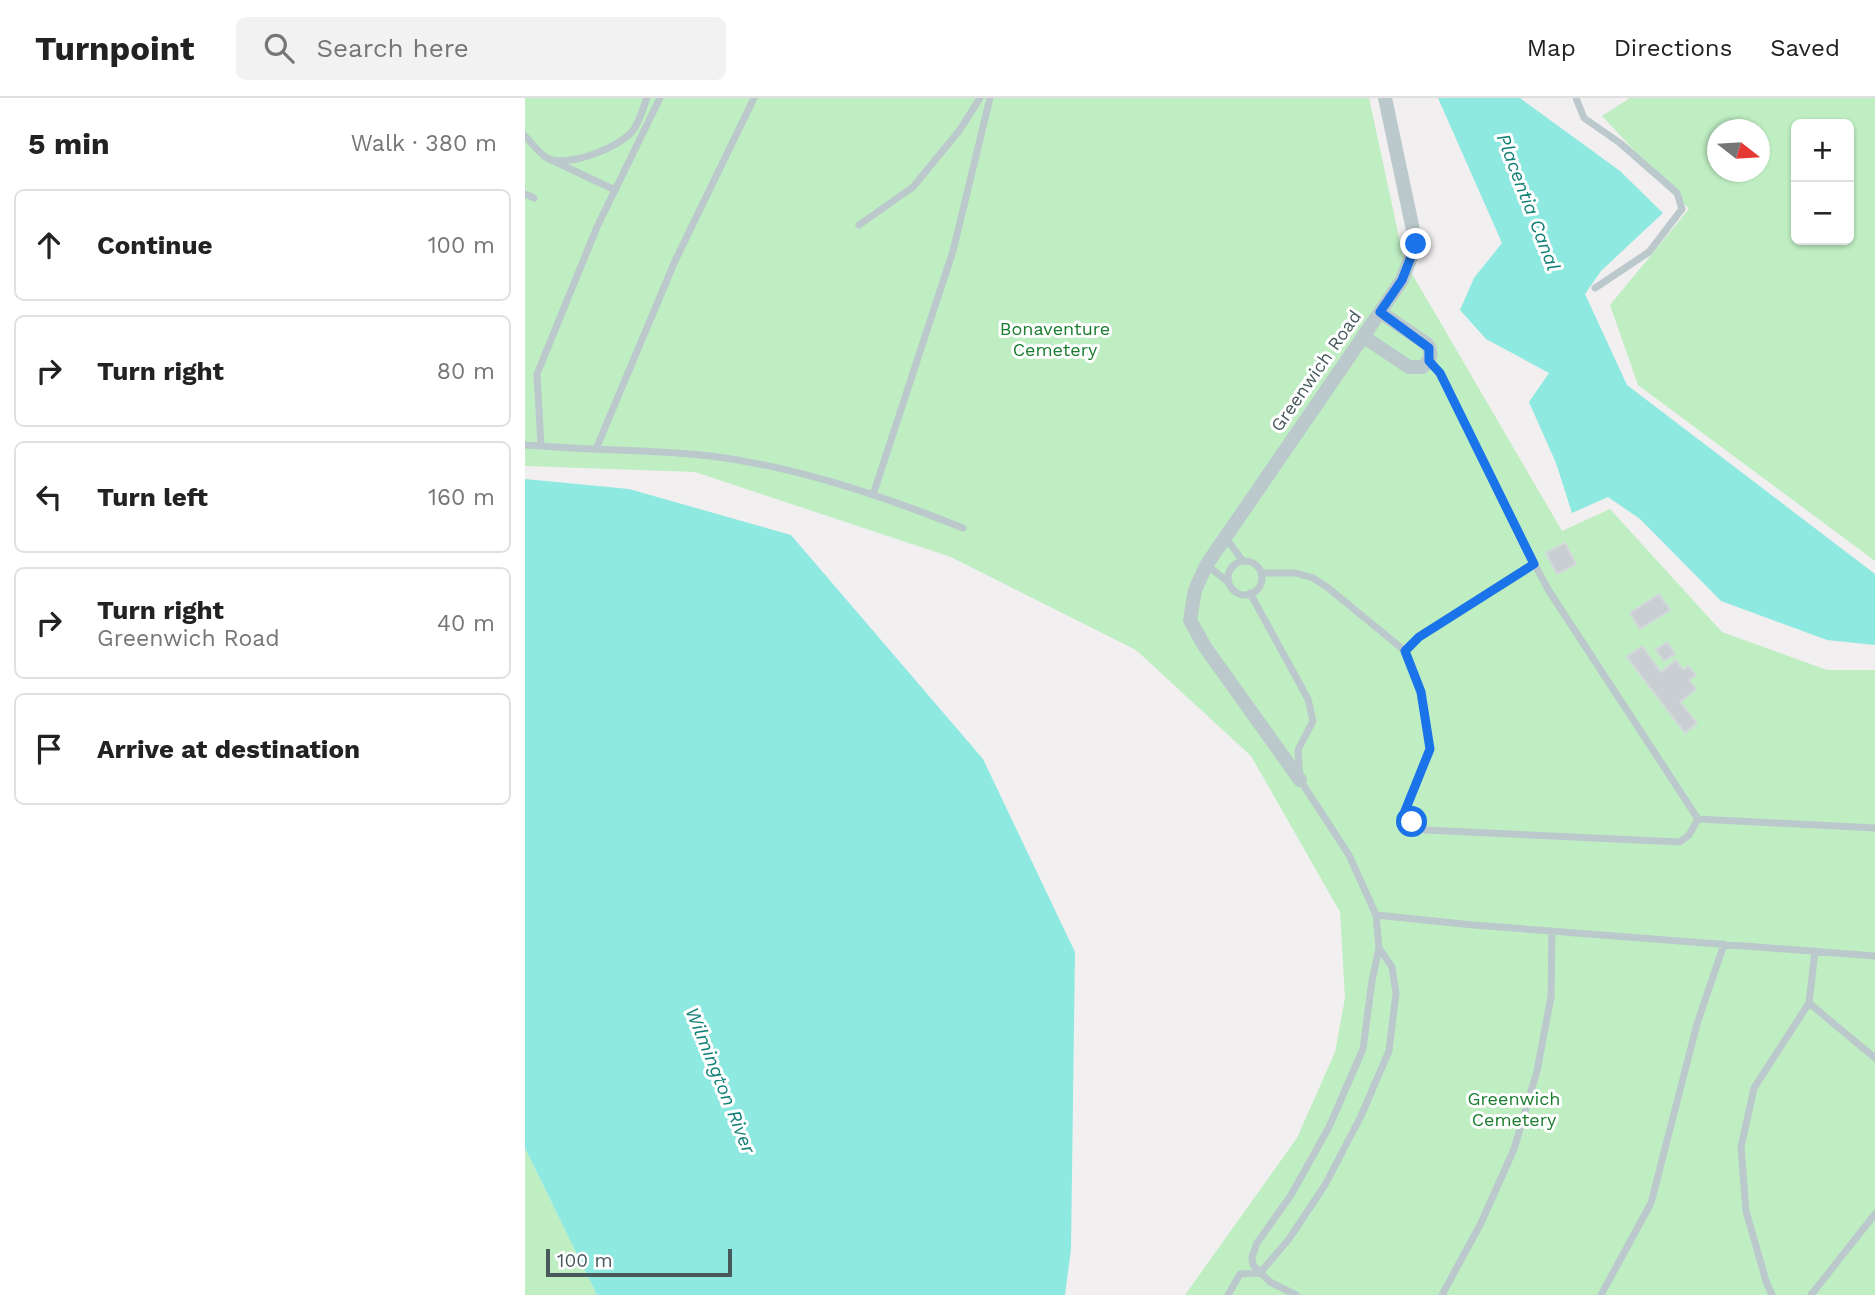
<!DOCTYPE html>
<meta charset="utf-8">
<style>
:root{--surface:#fff;--page:#f2f2f2;--text:#222;--muted:#767676;--line:#e0e0e0}
body{margin:0;font-family:"Work Sans",sans-serif;background:var(--page);color:var(--text)}
.controls{position:absolute;right:21px;top:21px;display:grid;overflow:hidden;border-radius:10px;box-shadow:0 2px 5px #0004}
.controls button{width:63px;height:63px;display:grid;place-items:center;padding:0;border:0;border-bottom:2px solid var(--line);background:var(--surface);color:var(--text);font:35px sans-serif}
.compass{position:absolute;left:1182px;top:21px;width:63px;height:63px;border-radius:50%;background:var(--surface);box-shadow:0 2px 5px #0004;rotate:107deg}
.scale{position:absolute;left:21px;bottom:18px;width:186px;box-sizing:border-box;padding-left:7px;border:4px solid #48595c;border-top:0;font-size:19px;line-height:24px;white-space:nowrap;color:#48595c;-webkit-text-stroke:5px #fff;paint-order:stroke}
.stop{position:absolute;width:21px;height:21px;margin:-16px;border:5px solid #1a73e8;border-radius:50%;background:#fff}
.stop.end{background:#1a73e8;border-color:#fff;box-shadow:0 2px 7px #0008}
.list{margin:0;padding:0;list-style:none}
h2{display:flex;justify-content:space-between;align-items:center;height:91px;margin:0;padding:0 28px;font-size:30px}
h2 small{font-size:23px;font-weight:400;color:var(--muted)}
.list li{display:grid;grid-template-columns:46px 1fr auto;gap:21px;align-items:center;box-sizing:border-box;height:112px;margin:0 14px 14px;padding:0 14px;border:2px solid var(--line);border-radius:10px}
.list b{display:block;font-size:26px;white-space:nowrap}
.list p{margin:0;font-size:23px;white-space:nowrap;color:var(--muted)}
.list em{font-size:23px;font-style:normal;color:var(--muted)}
.icon{flex:none;width:38px;height:38px;fill:none;stroke:currentColor;stroke-width:2;stroke-linecap:round;stroke-linejoin:round}
.map{position:relative;flex:none;width:1350px;height:1197px;overflow:hidden}
header{display:flex;align-items:center;gap:42px;box-sizing:border-box;height:98px;padding:0 35px;background:var(--surface);border-bottom:2px solid var(--line)}
header strong{font-size:33px}
nav{display:flex;gap:38px;margin-inline-start:auto;font-size:24px}
.search{width:490px;height:63px;background:var(--page);display:flex;align-items:center;gap:18px;box-sizing:border-box;padding:0 24px;border-radius:10px;color:var(--muted);font-size:26px}
main{display:flex}
aside{flex:1;background:var(--surface)}
.map>svg:first-child{display:block}
.green{fill:#bfeec3;fill-rule:evenodd}
.water{fill:#8ee9e1}
.building{fill:#c9ced2;stroke:#d3d8db;stroke-width:2}
.lines{fill:none;stroke-linecap:round;stroke-linejoin:round}
.lane{stroke:#bbc9cc;stroke-width:7}
.street{stroke:#bbc9cc;stroke-width:14}
.route{stroke:#1a73e8;stroke-width:9}
.labels{text-anchor:middle;stroke-width:6;stroke-linejoin:round;paint-order:stroke}
.park-label{font-size:18px;fill:#1a7c2e;stroke:#fff}
.street-label{font-size:18px;fill:#48595c;stroke:#fff}
.water-label{font-size:19px;font-style:italic;fill:#118177;stroke:#fff}
</style>
<header>
<strong>Turnpoint</strong>
<div class="search"><svg class="icon" aria-label="search" viewBox="0 0 24 24"><circle cx="10" cy="10" r="6"/><path d="M15 15l6 6"/></svg>Search here</div>
<nav><a>Map</a><a>Directions</a><a>Saved</a></nav>
</header>
<main>
<aside>
<h2>5 min<small>Walk · 380 m</small></h2>
<ul class="list">
<li><svg class="icon" aria-label="ahead" viewBox="0 0 24 24"><path d="M12 20V5M6 11l6-6 6 6"/></svg><div><b>Continue</b></div><em>100 m</em></li>
<li><svg class="icon" aria-label="right" viewBox="0 0 24 24"><path d="M7 20v-9h11M14 6l5 5-5 5"/></svg><div><b>Turn right</b></div><em>80 m</em></li>
<li><svg class="icon" aria-label="left" viewBox="0 0 24 24"><path d="M17 20v-9H6M10 6l-5 5 5 5"/></svg><div><b>Turn left</b></div><em>160 m</em></li>
<li><svg class="icon" aria-label="right" viewBox="0 0 24 24"><path d="M7 20v-9h11M14 6l5 5-5 5"/></svg><div><b>Turn right</b><p>Greenwich Road</p></div><em>40 m</em></li>
<li><svg class="icon" aria-label="arrive" viewBox="0 0 24 24"><path d="M6 21V4h12l-3 4 3 4H6"/></svg><div><b>Arrive at destination</b></div></li>
</ul>
</aside>
<div class="map">
<svg width="1350" height="1197" viewBox="0 0 1350 1197">
<rect width="100%" height="100%" fill="#f2eff0"/>
<path class="green" d="M0,0H844L879,162L1037,433L1085,411L1197,534L1302,572H1350V1197H660L772,1040L810,954L820,900L815,814L726,658L611,552L426,459L170,374L0,368Z
M1105,0H1350V463L1113,287L1085,207L1164,111L1077,18ZM1271,26H1324V142H1271ZM1192,32H1234V74H1192Z
M0,1050L72,1197H0Z"/>
<path class="water" d="M913,0H995L1095,73L1138,115L1076,173L1060,196L1102,287L1350,476V547L1302,542L1196,503L1115,421L1083,399L1047,415L1031,365L1004,304L1024,275L961,241L935,212L949,180L977,145Z
M0,381L104,391L266,437L458,661L550,854L546,1151L540,1197H72L0,1050Z"/>
<path class="building" d="M1040,445L1051,466L1032,476L1021,455Z
M1134,496L1145,512L1115,531L1105,515Z
M1142,544L1150,556L1139,563L1131,552Z
M1117,548L1136,574L1151,562L1158,572L1163,568L1171,577L1164,582L1171,591L1155,604L1172,625L1160,635L1102,559Z"/>
<g class="lines">
<path class="lane" d="M1051,0L1059,20L1095,45L1152,95L1157,111L1124,154L1070,190
M0,38C7,45 15,57 24,61C44,69 97,49 109,31C115,22 118,10 122,0
M22,60L90,92L135,0
M0,96L9,100
M334,127L388,89L434,33L455,0
M904,263L915,275L997,443L1024,493L1173,721L1350,730
M0,347L16,348L12,276L72,129L90,92
M16,348C72,353 130,351 186,358C272,369 358,398 438,430
M71,351L150,163L229,0
M348,397L428,153L465,0
M700,439L718,463
M703 480a17 17 0 1 1 34 0a17 17 0 1 1-34 0Z
M682,467L704,485
M736,475H771L788,480L802,489L880,553L896,594L905,651L880,713L887,724L900,732L1155,744L1164,737L1173,721
M725,495L783,601L788,623L773,652L775,682L824,757L851,817L854,850L847,883L838,951L804,1029L766,1097L732,1145L727,1159L728,1167L745,1184L771,1197
M880,553L894,539L1009,466
M851,817L948,827L1350,858
M1290,853L1284,905L1350,960
M703,1197L715,1176L735,1175L764,1141L800,1087L836,1018L864,953L871,895L867,869L854,850
M917,1197L956,1125L989,1051L1012,973L1026,899L1027,833
M1076,1197L1126,1105L1172,926L1199,846
M1247,1197L1241,1183L1221,1113L1216,1049L1229,990L1284,905
M1286,1197L1350,1116"/>
<path class="street" d="M839,239L884,269H897C906,263 908,255 902,246L855,214
M775,682L680,549L665,522L670,492L682,466L877,182L891,146L860,0"/>
</g>
<g class="lines">
<path class="route" d="M887,724L880,713L905,651L896,594L880,553L894,539L1009,466L915,275L904,263V250L855,214L877,182L891,146"/>
</g>
<g class="labels">
<g class="park-label">
<text x="530" y="237">Bonaventure<tspan x="530" dy="21">Cemetery</tspan></text>
<text x="989" y="1007">Greenwich<tspan x="989" dy="21">Cemetery</tspan></text>
</g>
<g class="street-label">
<text transform="translate(791 273) rotate(-55)" y="6">Greenwich Road</text>
</g>
<g class="water-label">
<text transform="translate(1004 104) rotate(69)" y="7">Placentia Canal</text>
<text transform="translate(196 982) rotate(68)" y="7">Wilmington River</text>
</g>
</g>
</svg>
<div class="controls">
<button>+</button>
<button>−</button>
</div>
<svg class="compass" viewBox="-18 -18 36 36"><path d="M0-13l5 13h-10z" fill="#e53935"/><path d="M0 13l5-13h-10z" fill="#767676"/></svg>
<div class="scale">100 m</div>
<div class="stop" style="left:887px;top:724px"></div>
<div class="stop end" style="left:891px;top:146px"></div>
</div>
</main>
